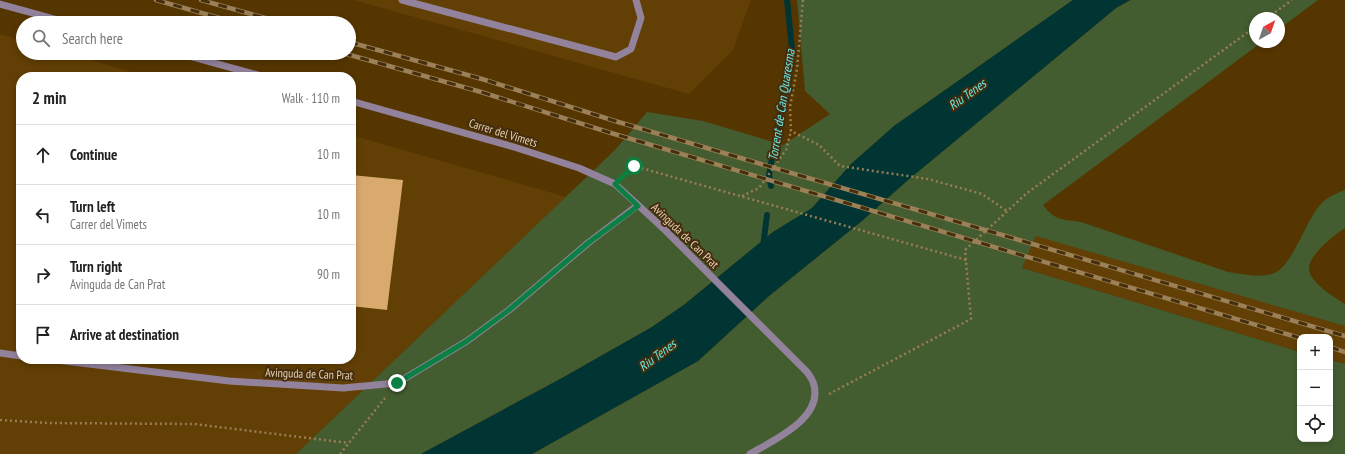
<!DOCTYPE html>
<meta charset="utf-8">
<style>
:root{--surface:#fff;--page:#f6f6f6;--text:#222;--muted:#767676;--line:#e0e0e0}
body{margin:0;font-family:"PT Sans Narrow",sans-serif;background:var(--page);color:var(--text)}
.controls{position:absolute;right:12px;bottom:12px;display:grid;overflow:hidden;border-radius:8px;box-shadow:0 2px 6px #0003}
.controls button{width:36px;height:36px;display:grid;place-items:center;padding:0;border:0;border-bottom:1px solid var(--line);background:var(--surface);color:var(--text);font:20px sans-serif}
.compass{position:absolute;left:1249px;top:12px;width:36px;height:36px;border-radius:50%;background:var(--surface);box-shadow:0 2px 6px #0003;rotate:40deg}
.stop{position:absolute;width:12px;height:12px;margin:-9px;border:3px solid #0b8043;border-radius:50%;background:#fff}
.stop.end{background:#0b8043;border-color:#fff;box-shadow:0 1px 4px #0008}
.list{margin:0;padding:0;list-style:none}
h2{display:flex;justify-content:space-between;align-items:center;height:52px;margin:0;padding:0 16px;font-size:17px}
h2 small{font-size:13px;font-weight:400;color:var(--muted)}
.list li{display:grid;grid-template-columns:26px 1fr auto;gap:12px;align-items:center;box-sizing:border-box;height:60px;padding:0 16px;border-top:1px solid var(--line)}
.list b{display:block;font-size:15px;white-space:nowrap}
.list p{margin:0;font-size:13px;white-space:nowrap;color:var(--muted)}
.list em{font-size:13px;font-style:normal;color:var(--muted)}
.icon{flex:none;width:22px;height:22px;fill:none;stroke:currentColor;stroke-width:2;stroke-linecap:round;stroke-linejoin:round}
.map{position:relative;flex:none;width:1345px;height:454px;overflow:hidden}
.search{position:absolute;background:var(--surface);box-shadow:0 2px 6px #0003;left:16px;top:16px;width:340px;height:44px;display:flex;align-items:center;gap:10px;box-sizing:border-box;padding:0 14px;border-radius:22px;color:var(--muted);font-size:15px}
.panel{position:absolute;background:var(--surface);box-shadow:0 2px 6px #0003;left:16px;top:72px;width:340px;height:292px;border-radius:16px}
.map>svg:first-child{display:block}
.built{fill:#623f04}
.green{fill:#445d30}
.water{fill:#013534}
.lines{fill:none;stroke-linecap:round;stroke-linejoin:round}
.stream{stroke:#013534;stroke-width:6}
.building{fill:#d8aa6e}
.path{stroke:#997d54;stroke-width:2.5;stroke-dasharray:2 3;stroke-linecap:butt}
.minor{stroke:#92829c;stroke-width:7}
.rail-casing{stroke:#9c8057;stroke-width:4.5}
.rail{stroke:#442e0d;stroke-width:3;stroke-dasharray:9;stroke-linecap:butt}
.route{stroke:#0b8043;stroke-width:5}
.labels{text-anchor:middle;stroke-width:4;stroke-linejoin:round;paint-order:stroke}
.street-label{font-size:12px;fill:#e8d0b3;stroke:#442e0d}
.water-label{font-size:13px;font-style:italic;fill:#67e8e4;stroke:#442e0d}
</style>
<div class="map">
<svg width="1345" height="454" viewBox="0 0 1345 454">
<rect width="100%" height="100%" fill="#553601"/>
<path class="built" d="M354,0H751L733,50L689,94Z
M0,34L23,41V53H66L149,77H21V359H351V135L566,197L296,454H0Z
M1036,235L1345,326V364L1330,360V337H1300V352L1022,268Z"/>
<path class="green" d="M797,0H1073L894,126L851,164L812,208L773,232L685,304L652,327L562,378L421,454H296L615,150L647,112L703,121L783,145L830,114L805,91Z
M1131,0H1318L1279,29V18H1255V42H1262L1043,205C1056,222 1063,219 1081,222L1228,272C1242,274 1258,278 1272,274C1292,269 1306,219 1321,204C1327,197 1337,193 1345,190V228C1334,235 1307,256 1309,270C1311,283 1335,298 1345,304V326L1036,236L1022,268L1300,352V439H1330V360L1345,364V454H532L698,361L769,296L863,220L908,180L1116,8Z"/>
<path class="water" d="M1073,0H1130L1116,8L908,180L863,220L769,296L698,361L532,454H421L562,378L652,327L685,304L773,232L812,208L851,164L894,126Z"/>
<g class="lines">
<path class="stream" d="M771,186L769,175L792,49L787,0
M763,247L767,215"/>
</g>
<path class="building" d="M351,175L403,180L387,310L351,306Z"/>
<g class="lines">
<path class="path" d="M803,0L797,69L790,107L791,131L819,145L840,166L928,179L982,194L1007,211
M1267,18L1292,0
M625,174L634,166L966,260
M742,196L759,188L786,150L791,131
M829,394L971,319L965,250L1027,193L1255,27
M0,420L47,423L194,424L349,443
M340,454L385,398"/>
<path class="minor" d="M402,0L616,57L631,49L641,18L636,0
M0,4L69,23
M178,53L265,77
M351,101L514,147L579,168L615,184L638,205
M0,353L21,356
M48,359L229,381L343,388L397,383L467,341L509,310L588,243L638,205L665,230L807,372C809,375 812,379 813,382C826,417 774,440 750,454"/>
<defs>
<path id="rail" d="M156,0L237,23
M201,0L283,23
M349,42L482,79L615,121L1345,336
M343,53L481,92L611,133L1300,338
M1330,347L1345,352"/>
</defs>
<use href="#rail" class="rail-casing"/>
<use href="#rail" class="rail"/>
</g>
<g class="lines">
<path class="route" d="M397,383L467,341L509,310L588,243L638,206L615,184L634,166"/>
</g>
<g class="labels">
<g class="street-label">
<text transform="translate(503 133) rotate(17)" y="4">Carrer del Vimets</text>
<text transform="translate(685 236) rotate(44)" y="4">Avinguda de Can Prat</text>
<text transform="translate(309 374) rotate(2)" y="4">Avinguda de Can Prat</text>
</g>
<g class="water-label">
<text transform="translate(967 94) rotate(-36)" y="5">Riu Tenes</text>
<text transform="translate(781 105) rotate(-81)" y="5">Torrent de Can Quaresma</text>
<text transform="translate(657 355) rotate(-37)" y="5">Riu Tenes</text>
</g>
</g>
</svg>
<div class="controls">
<button>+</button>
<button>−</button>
<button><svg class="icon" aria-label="locate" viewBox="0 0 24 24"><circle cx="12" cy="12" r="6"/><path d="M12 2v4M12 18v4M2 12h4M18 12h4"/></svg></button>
</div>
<svg class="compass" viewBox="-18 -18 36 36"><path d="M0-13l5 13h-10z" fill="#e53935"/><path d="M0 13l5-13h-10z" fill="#767676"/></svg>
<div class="stop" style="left:634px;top:166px"></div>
<div class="stop end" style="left:397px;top:383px"></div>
<div class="search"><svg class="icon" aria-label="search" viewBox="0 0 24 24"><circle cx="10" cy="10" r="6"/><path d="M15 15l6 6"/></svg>Search here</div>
<section class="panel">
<h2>2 min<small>Walk · 110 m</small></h2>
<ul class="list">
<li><svg class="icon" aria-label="ahead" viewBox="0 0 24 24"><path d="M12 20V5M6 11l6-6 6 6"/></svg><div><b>Continue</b></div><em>10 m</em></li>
<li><svg class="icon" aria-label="left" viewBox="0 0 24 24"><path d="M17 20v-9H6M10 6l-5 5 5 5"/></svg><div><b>Turn left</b><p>Carrer del Vimets</p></div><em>10 m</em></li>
<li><svg class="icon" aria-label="right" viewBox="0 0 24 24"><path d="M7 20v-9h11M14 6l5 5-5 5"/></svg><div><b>Turn right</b><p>Avinguda de Can Prat</p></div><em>90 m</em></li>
<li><svg class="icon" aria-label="arrive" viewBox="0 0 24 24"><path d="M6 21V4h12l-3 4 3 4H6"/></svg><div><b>Arrive at destination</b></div></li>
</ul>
</section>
</div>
